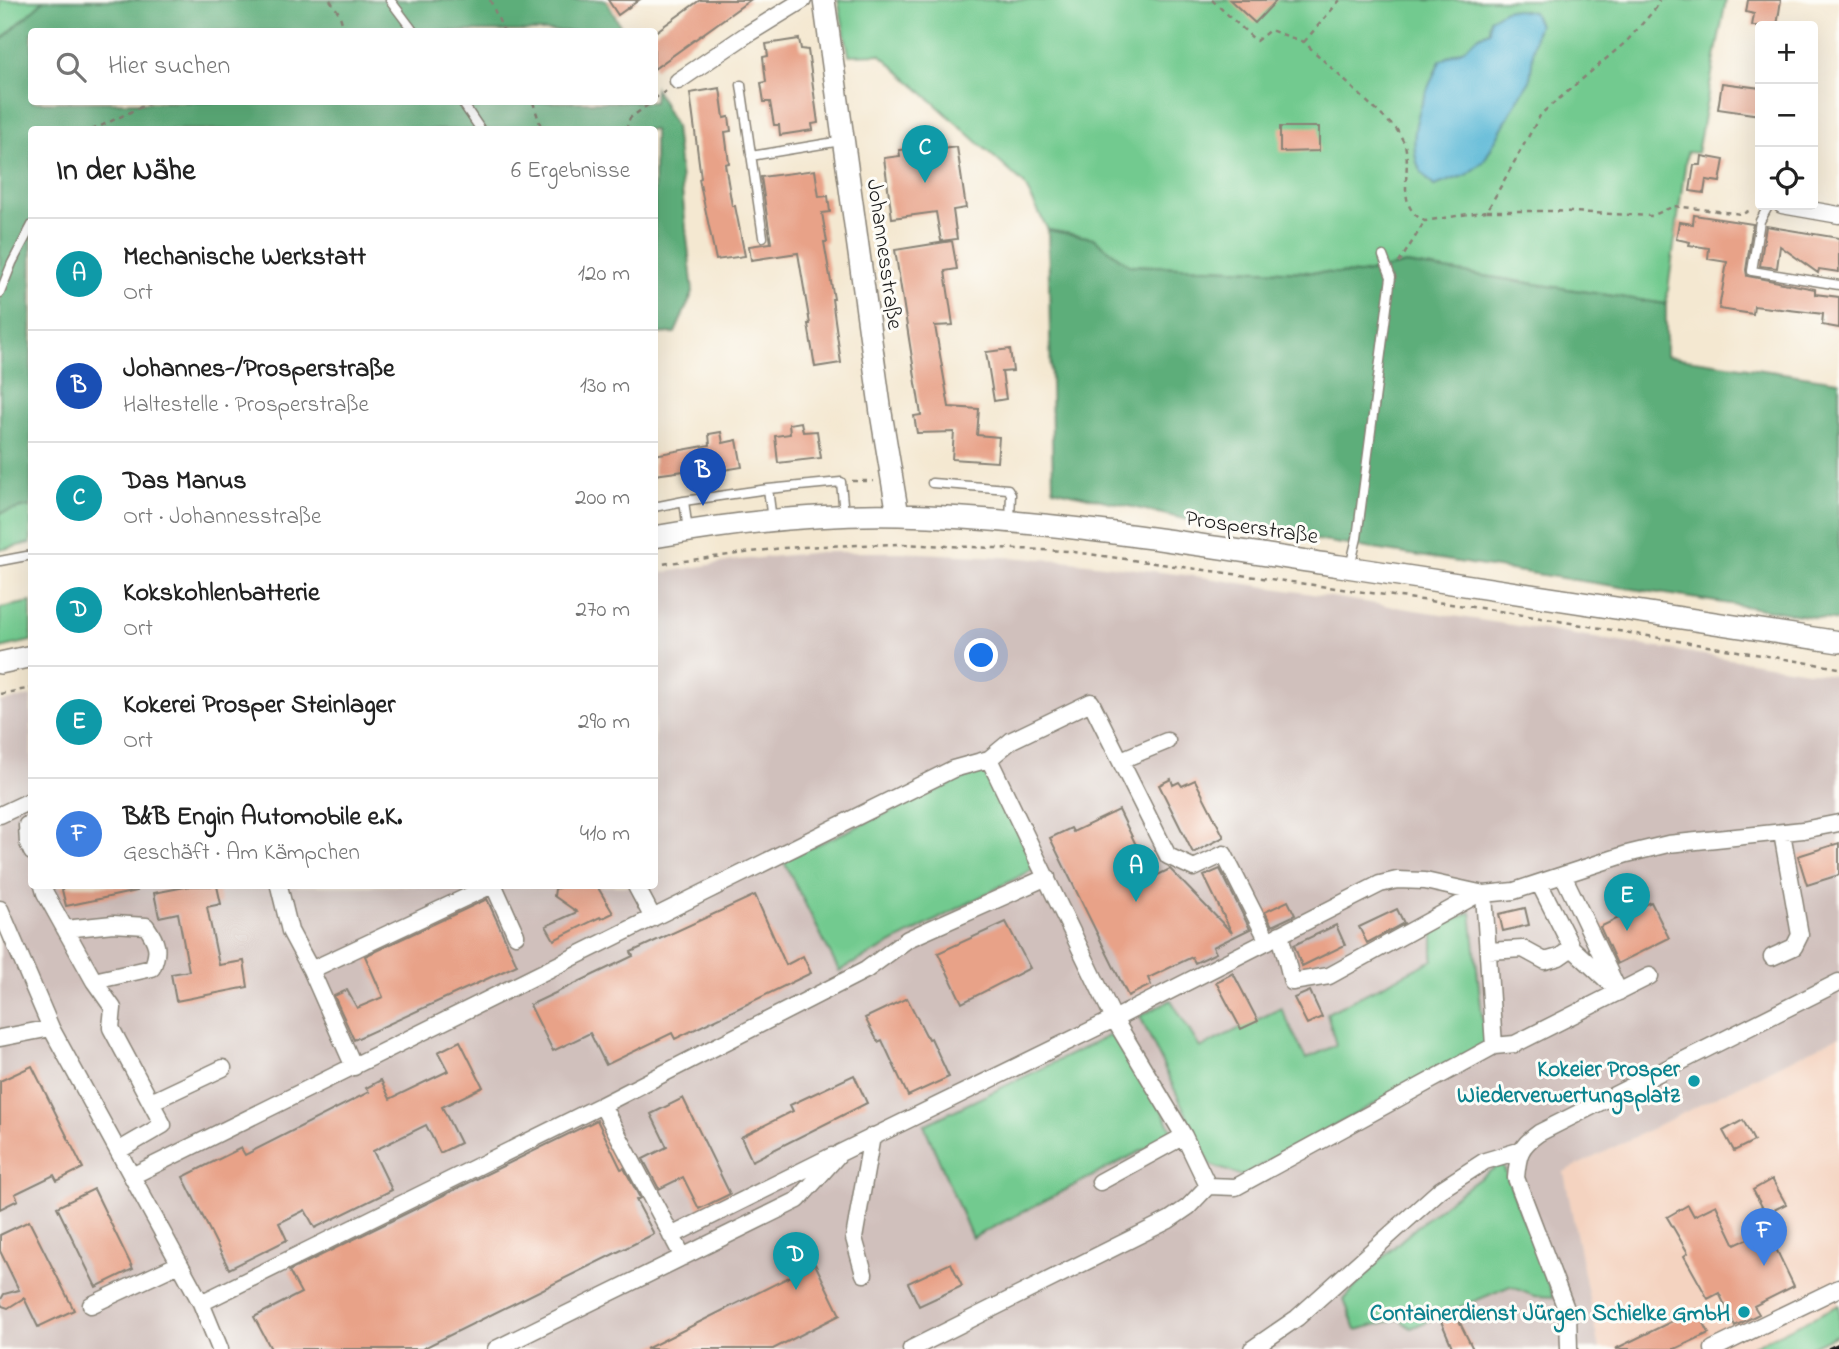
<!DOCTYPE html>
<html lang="de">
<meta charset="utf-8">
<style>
:root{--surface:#fff;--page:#f2f2f2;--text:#222;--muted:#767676;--line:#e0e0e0;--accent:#0b8043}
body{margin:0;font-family:"Indie Flower",sans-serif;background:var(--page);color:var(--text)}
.controls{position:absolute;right:21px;top:21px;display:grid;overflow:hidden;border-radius:7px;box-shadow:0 7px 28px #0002}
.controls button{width:63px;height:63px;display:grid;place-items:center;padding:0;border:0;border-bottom:2px solid var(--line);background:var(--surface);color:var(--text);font:35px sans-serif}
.you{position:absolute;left:982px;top:656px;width:24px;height:24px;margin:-18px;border:5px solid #fff;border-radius:50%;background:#1a73e8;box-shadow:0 0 0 10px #1a73e833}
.badge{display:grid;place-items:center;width:46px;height:46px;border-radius:50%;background:var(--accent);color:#fff;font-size:23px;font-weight:700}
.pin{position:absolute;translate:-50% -58px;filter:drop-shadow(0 2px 4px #0008)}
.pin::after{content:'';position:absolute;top:37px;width:24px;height:21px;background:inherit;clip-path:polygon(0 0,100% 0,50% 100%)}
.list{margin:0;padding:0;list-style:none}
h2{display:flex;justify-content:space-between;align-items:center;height:91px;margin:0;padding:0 28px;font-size:30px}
h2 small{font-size:23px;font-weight:400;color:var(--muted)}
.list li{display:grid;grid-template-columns:46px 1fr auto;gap:21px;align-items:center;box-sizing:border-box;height:112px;padding:0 28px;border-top:2px solid var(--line)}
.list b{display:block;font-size:26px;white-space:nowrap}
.list p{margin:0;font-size:23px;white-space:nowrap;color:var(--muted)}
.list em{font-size:23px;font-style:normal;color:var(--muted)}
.icon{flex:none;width:38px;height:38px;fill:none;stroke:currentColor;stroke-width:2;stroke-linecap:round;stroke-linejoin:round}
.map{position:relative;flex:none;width:1839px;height:1349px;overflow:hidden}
.search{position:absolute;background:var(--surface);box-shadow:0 7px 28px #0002;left:28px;top:28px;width:630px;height:77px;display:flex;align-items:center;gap:18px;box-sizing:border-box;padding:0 24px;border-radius:7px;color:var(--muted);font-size:26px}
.panel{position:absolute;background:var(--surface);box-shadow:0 7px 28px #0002;left:28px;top:126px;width:630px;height:763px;border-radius:7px}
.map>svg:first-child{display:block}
.built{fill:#f4d3c0}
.industrial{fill:#d0c0bc}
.green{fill:#72ca8f;stroke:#477356;stroke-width:2}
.forest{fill:#5dae7a;stroke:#3c654b;stroke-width:2}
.water{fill:#58b7d6;stroke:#3a6a79;stroke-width:2}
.building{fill:#e8a288}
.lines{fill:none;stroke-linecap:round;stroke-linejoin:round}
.lane-casing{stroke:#888276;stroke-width:11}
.street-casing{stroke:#888276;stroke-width:19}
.secondary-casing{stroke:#888276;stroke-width:24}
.path{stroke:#888276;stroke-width:2.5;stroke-dasharray:5 5;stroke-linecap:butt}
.lane{stroke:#fff;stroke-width:8}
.street{stroke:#fff;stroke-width:16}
.secondary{stroke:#fff;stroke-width:21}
.rail{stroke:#1c1c1c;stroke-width:5}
.culture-dot{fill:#0f9aa8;stroke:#fdfcf7;stroke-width:2.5}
.labels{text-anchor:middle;stroke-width:6;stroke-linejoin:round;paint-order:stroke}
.street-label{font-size:23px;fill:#1c1c1c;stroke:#fdfcf7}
.culture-label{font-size:23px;font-weight:bold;fill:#0d838f;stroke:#fdfcf7;text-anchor:end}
</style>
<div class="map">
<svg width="1839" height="1349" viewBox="0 0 1839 1349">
<rect width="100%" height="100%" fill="#fdfcf7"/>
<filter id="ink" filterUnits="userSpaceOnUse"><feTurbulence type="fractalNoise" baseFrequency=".0143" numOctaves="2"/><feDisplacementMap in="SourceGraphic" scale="14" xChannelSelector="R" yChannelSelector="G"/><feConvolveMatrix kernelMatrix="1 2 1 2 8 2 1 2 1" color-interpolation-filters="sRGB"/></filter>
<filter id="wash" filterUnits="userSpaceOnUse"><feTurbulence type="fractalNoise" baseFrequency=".00686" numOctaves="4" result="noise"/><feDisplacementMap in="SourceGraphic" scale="28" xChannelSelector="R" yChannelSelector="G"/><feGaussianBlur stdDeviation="1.57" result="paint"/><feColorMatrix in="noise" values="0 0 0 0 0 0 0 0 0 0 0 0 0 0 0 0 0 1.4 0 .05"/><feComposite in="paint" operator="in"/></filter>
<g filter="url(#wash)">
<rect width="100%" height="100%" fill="#f4e8d1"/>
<path class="built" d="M1839,1036V1305L1747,1349H1599L1564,1172Z"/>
<path class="industrial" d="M821,552H900L1062,560L1202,577L1839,676V1036L1564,1172L1599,1349H0V702L31,696L32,886H654L655,574L739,560Z"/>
<path class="green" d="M0,0H44L0,41Z
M838,0H1726L1697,153L1687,152L1666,304L1406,264L1360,274L1129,265L1093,238L1048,230L1024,184L880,54L849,55Z
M31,506V543L0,550V513Z
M31,602V641L0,648V608Z
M987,768L1039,866L839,971L783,860Z
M1471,912L1485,1044L1242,1176L1210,1165L1140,1016L1171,1000L1200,1048L1281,1008L1306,1059L1336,1045L1327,1013L1433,960V929Z
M1121,1030L1174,1134L972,1238L924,1125Z
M1502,1163L1553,1297L1534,1296L1510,1286L1411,1328L1398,1319L1356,1330L1344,1300C1389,1245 1443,1203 1502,1163Z
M1839,1305V1334L1807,1349H1747Z"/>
<path class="forest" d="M44,0H606L623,31L32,32V102H654L655,88L675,126L693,292L675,333L655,334L654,130H32L31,506L0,513V41Z
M1048,230L1093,238L1129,265L1360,274L1406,264L1666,304V356L1839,381V621L1193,521L1053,489Z"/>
<path class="water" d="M1507,9L1533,12L1539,25L1535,35L1530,81L1518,99L1484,161L1466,175L1434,186C1429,181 1422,175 1419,168C1405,132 1425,94 1440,61L1464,49L1479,36L1489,31L1490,19Z"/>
<g id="blocks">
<path class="building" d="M608,0H639L618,15Z
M700,0H750L654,69V33Z
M1230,0H1277L1255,23Z
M1748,0H1781L1777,26H1752L1754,14L1746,12Z
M799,39L801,49L808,50L818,123L812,124L813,130L780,135L779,125H774L770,102H764L761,83L766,82L763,57L768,56L766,44Z
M1722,83L1760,88V115L1718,109Z
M720,88L724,118L729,117L731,131L725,132L729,163L725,164L732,206H735L745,256L716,260L699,179L701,178L690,93Z
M1280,127H1319V151L1280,152Z
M941,145V149L957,147L966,208L953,210L957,239L941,241L936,212L892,218L884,158L900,156L899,150Z
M1702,156L1724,160L1720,182L1706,180L1704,193L1690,191L1694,165H1701Z
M815,170L819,197L828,196L830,212L822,213L827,242H824L834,299H832L841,363L815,367L808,324H810L798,253L751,260L749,246L771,243L761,177Z
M1694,215L1753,224L1746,270L1747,276L1815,289V294L1839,297V328L1822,325L1823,314L1754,306L1753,314L1719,309L1727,262L1708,259L1709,248L1689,245L1690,242L1676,239L1679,222L1693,224Z
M1766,226L1839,238V272L1819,269L1818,273L1780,246L1777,268L1760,266Z
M952,241L957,269L945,271L953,325L935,326L949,407L979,409L977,435L999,437L997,462L952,459L954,432L917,433L914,416L921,415L895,250Z
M1010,349L1013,371L1002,372L1006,399L994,401L986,352Z
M801,422L803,432L817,431L821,458L778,463L775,436L790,434L789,424Z
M721,432L723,443L737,440L742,467L699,474L698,469L654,475V455L710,445L709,434Z
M1171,779L1173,785L1179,782L1182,786L1195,780L1224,837L1193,853L1159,785Z
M1119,810L1152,878L1170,869L1232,933L1204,876L1220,869L1250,929L1213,947L1216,953L1195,963L1192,957L1148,978L1151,985L1128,996L1050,838L1071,828L1073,832Z
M1839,843V875L1807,885L1798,856Z
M61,886H136L137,891L66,906Z
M190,886H217L221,904L207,907L219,965L244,961L248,987L176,1001L171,974L189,971L178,913L159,917L154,893Z
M564,886H597L613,913L601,919L600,917L554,940L546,926L577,912L554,896L555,889Z
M755,895L786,965L803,956L811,973L675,1039L672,1033L606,1065L590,1033L553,1051L530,1005L633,956L631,952Z
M487,899L517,965L354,1040L334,996L347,990L357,1008L383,997L365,956Z
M1288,901L1295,915L1272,926L1265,912Z
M1651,902L1669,938L1617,964L1600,927Z
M1525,908L1529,925L1503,931L1499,914Z
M1397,909L1404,923L1367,943L1359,927Z
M1006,922L1030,968L962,1003L938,953Z
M1336,925L1345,945L1302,966L1294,945Z
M1233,973L1258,1021L1241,1029L1216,982Z
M1310,991L1322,1017L1307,1024L1294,998Z
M907,998L928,1039L931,1038L949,1077L908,1096L882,1040L878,1042L865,1018Z
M460,1041L483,1087L442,1107L460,1143L440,1153L426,1125L373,1151L392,1190L315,1228L305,1210L279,1223L287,1240L229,1269L183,1177L241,1148L245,1155L369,1092L366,1088L381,1080L390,1099L448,1071L438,1052Z
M32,1066L83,1168L57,1181L54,1175L15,1194L18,1200L0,1209V1081Z
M854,1075L867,1103L752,1161L741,1137L793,1111L790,1105Z
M683,1098L730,1194L699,1209L683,1177L659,1189L643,1159L667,1147L651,1114Z
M597,1120L621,1169L624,1168L640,1198L636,1200L654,1234L422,1349H271L254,1317L301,1293L289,1271Z
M1743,1120L1754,1141L1734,1151L1723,1131Z
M1772,1179L1786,1204L1766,1214L1753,1190Z
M94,1189L133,1269L96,1287L57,1207Z
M1688,1205L1694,1216L1716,1205L1735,1245L1767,1230L1794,1286L1754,1306L1759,1314L1735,1326L1719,1293L1708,1299L1684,1256L1688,1253L1667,1217Z
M29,1221L74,1310L38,1327L24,1298L8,1308L2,1306L0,1301L4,1294L19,1290L0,1251V1235Z
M951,1263L962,1286L919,1306L908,1283Z
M815,1264L840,1315L773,1349H646Z
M1697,1309L1709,1333L1675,1349H1615Z
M1457,1316L1462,1327L1473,1349H1453L1441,1321Z"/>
</g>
</g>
<g filter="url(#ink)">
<use href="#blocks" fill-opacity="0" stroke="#888276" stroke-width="2"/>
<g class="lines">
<defs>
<path id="lane" d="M390,0L414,32
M741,85L763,237
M462,102L481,130
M751,156L841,141
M1769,205L1760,221L1752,271L1839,285
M0,293L12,263L32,225
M932,483L1008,489L1011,494L1010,521
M654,507L684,501
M772,520L768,489L841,482L844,514
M688,531L684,501L768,489
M0,561L32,555
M1350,567L1357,538L1391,277L1383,256"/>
<path id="street" d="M678,81L746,35L803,0
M1782,205L1839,215
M1121,760L1167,741
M0,815L32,800
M32,824L27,825L28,843L32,852
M1563,875L1619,992
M43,886L45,893L94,981L152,968C160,950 157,942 146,926L113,924L65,929
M279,886L290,931L311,970
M494,886L516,935
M636,886L653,918
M0,909L51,1028L201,1303L220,1349
M1280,934L1292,982L1329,976L1480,893
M1268,941L1224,854L1194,868L1168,856L1091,702L1012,740L989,759L1114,1019L1184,1136L1208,1186L1236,1187L1494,1046L1484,894
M1572,948L1612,985
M1488,951L1523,949L1545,961L1559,957L1572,948L1539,883
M1772,957L1794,947L1800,935L1782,833
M94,981L113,1008L111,1028L163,1125L118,1151
M0,1038L51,1028
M1494,1046L1515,1044L1650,976
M354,1067L311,970L490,886
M151,1102L223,1068
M602,1105L866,970L908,939L1047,877
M132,1176L953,769L989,759
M1100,1182L1184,1136
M671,1236L832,1156
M864,1274L854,1238L872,1136
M201,1303L602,1105L683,1257
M91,1305L179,1264
M496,1349L798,1200L840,1153L1114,1019L1380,884L1397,880L1425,881L1484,894L1514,891L1627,854L1668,844L1803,830L1839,823
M911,1349L1169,1220L1188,1207L1208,1186
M1252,1349L1297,1318L1440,1190L1485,1161L1522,1150
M1569,1349L1568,1314L1516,1178C1518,1155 1519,1147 1539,1133L1839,982
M1713,1349L1839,1288"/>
<path id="secondary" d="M824,0L881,413L898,515
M654,537C734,523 818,513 899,515C1047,519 1194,544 1340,566C1507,591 1673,617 1839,642
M0,663L32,656"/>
</defs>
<use href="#lane" class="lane-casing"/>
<use href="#street" class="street-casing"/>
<use href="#secondary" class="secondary-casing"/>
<path class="path" d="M330,0L339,13L345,32
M490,0L504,32
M1212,0L1256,41L1270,30L1304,42L1397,130C1400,135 1403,140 1405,145C1412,172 1394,207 1425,221L1487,211L1541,114L1627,41L1656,8L1659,0
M1304,42L1340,0
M654,99L666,91
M533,102L542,130
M92,130L152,102
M626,130L630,118L652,102
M32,188V200
M1487,211H1550L1652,216L1674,206L1742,214L1753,209
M1399,263L1425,221
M852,481H873
M654,565L782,548L821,546L900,544L1067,551L1487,609L1839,668
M0,694L32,688"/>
<use href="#lane" class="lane"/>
<use href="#street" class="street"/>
<use href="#secondary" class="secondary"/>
<path class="rail" d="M1830,1349L1839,1345"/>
</g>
</g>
<g class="culture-dot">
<circle cx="1694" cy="1081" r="7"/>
<circle cx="1744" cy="1312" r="7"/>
</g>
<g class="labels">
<g class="street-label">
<text transform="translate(886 254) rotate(82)" y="8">Johannesstraße</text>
<text transform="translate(1252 526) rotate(8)" y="8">Prosperstraße</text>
</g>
<g class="culture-label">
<text x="1680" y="1076">Kokeier Prosper<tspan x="1680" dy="26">Wiederverwertungsplatz</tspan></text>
<text x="1730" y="1320">Containerdienst Jürgen Schielke GmbH</text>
</g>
</g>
</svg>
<div class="controls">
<button>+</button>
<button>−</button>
<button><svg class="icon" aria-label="locate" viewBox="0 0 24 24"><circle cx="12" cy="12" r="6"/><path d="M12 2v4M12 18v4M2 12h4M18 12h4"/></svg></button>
</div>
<div class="you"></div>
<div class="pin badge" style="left:1136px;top:902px;background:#0f9aa8">A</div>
<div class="pin badge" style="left:703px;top:506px;background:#1a4fb4">B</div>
<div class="pin badge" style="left:925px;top:183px;background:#0f9aa8">C</div>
<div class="pin badge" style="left:796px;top:1290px;background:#0f9aa8">D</div>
<div class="pin badge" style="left:1627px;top:931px;background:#0f9aa8">E</div>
<div class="pin badge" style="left:1764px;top:1266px;background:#3f7fe0">F</div>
<div class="search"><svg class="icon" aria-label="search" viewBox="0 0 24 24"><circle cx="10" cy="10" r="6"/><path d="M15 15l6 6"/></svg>Hier suchen</div>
<section class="panel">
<h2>In der Nähe<small>6 Ergebnisse</small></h2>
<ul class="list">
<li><span class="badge" style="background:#0f9aa8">A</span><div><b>Mechanische Werkstatt</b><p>Ort</p></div><em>120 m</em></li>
<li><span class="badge" style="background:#1a4fb4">B</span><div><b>Johannes-/Prosperstraße</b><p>Haltestelle · Prosperstraße</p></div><em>130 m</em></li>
<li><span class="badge" style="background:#0f9aa8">C</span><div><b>Das Manus</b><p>Ort · Johannesstraße</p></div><em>200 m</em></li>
<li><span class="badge" style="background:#0f9aa8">D</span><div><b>Kokskohlenbatterie</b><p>Ort</p></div><em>270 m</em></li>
<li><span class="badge" style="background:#0f9aa8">E</span><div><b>Kokerei Prosper Steinlager</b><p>Ort</p></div><em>290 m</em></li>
<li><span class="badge" style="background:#3f7fe0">F</span><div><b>B&amp;B Engin Automobile e.K.</b><p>Geschäft · Am Kämpchen</p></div><em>410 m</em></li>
</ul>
</section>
</div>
